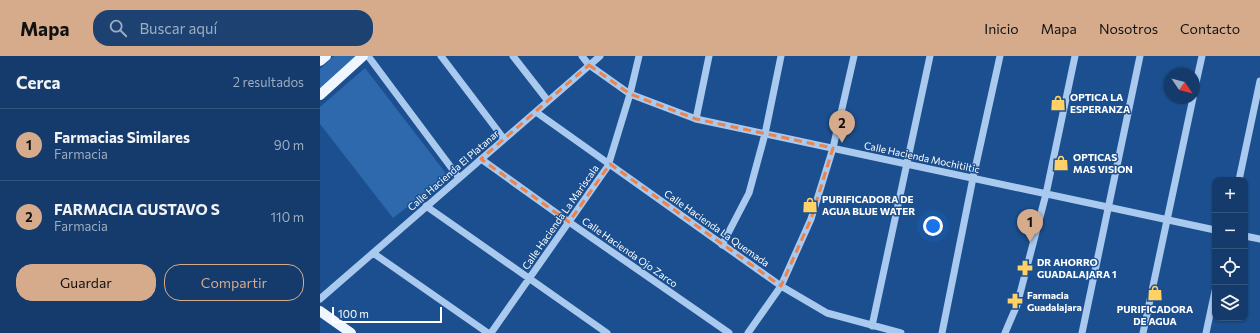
<!DOCTYPE html>
<html lang="es">
<meta charset="utf-8">
<style>
:root{--surface:#143b6b;--page:#1d4271;--text:#f1f3f6;--muted:#9dadc1;--line:#33557e;--accent:#d6ab8b}
body{margin:0;font-family:Commissioner,sans-serif;background:var(--page);color:var(--text)}
.controls{position:absolute;right:12px;bottom:12px;display:grid;overflow:hidden;border-radius:8px;box-shadow:0 1px 3px #0004}
.controls button{width:36px;height:36px;display:grid;place-items:center;padding:0;border:0;border-bottom:1px solid var(--line);background:var(--surface);color:var(--text);font:20px sans-serif}
.compass{position:absolute;left:844px;top:12px;width:36px;height:36px;border-radius:50%;background:var(--surface);box-shadow:0 1px 3px #0004;rotate:125deg}
.scale{position:absolute;left:12px;bottom:10px;width:110px;box-sizing:border-box;padding-left:4px;border:2px solid #fff;border-top:0;font-size:11px;line-height:14px;white-space:nowrap;color:#fff;-webkit-text-stroke:3px #1b4f8f;paint-order:stroke}
.you{position:absolute;left:613px;top:170px;width:14px;height:14px;margin:-10px;border:3px solid #fff;border-radius:50%;background:#1a73e8;box-shadow:0 0 0 6px #1a73e833}
.badge{display:grid;place-items:center;width:26px;height:26px;border-radius:50%;background:var(--accent);color:#111;font-size:13px;font-weight:700}
.pin{position:absolute;translate:-50% -33px;filter:drop-shadow(0 1px 2px #0008)}
.pin::after{content:'';position:absolute;top:21px;width:14px;height:12px;background:inherit;clip-path:polygon(0 0,100% 0,50% 100%)}
.list{margin:0;padding:0;list-style:none}
h2{display:flex;justify-content:space-between;align-items:center;height:52px;margin:0;padding:0 16px;font-size:17px}
h2 small{font-size:13px;font-weight:400;color:var(--muted)}
.list li{display:grid;grid-template-columns:26px 1fr auto;gap:12px;align-items:center;box-sizing:border-box;height:72px;padding:0 16px;border-top:1px solid var(--line)}
.list b{display:block;font-size:15px;white-space:nowrap}
.list p{margin:0;font-size:13px;white-space:nowrap;color:var(--muted)}
.list em{font-size:13px;font-style:normal;color:var(--muted)}
.actions{display:flex;gap:8px;padding:12px 16px}
.actions a{flex:1;padding:9px 0;border:1px solid var(--accent);border-radius:16px;text-align:center;font-size:14px;color:var(--accent)}
.actions .main{background:var(--accent);color:#111}
.icon{flex:none;width:22px;height:22px;fill:none;stroke:currentColor;stroke-width:2;stroke-linecap:round;stroke-linejoin:round}
.map{position:relative;flex:none;width:940px;height:277px;overflow:hidden}
header{display:flex;align-items:center;gap:24px;box-sizing:border-box;height:56px;padding:0 20px;background:var(--accent);color:#111}
header strong{font-size:19px}
nav{display:flex;gap:22px;margin-inline-start:auto;font-size:14px}
.search{width:280px;height:36px;background:var(--page);display:flex;align-items:center;gap:10px;box-sizing:border-box;padding:0 14px;border-radius:16px;color:var(--muted);font-size:15px}
main{display:flex}
aside{flex:1;background:var(--surface)}
.map>svg:first-child{display:block}
.green{fill:#2e69ad}
.lines{fill:none;stroke-linecap:round;stroke-linejoin:round}
.minor{stroke:#a9c9ee;stroke-width:7}
.major{stroke:#f0f6ff;stroke-width:10}
.marked{fill:none;stroke:#ee8249;stroke-width:3;stroke-dasharray:8 5;stroke-linejoin:round}
.labels{text-anchor:middle;stroke-width:3;stroke-linejoin:round;paint-order:stroke}
.poi-label{font-size:10px;font-weight:bold;fill:#fff;stroke:#1b4f8f;text-anchor:start}
.street-label{font-size:10px;fill:#fff;stroke:#1b4f8f}
</style>
<header>
<strong>Mapa</strong>
<div class="search"><svg class="icon" aria-label="search" viewBox="0 0 24 24"><circle cx="10" cy="10" r="6"/><path d="M15 15l6 6"/></svg>Buscar aquí</div>
<nav><a>Inicio</a><a>Mapa</a><a>Nosotros</a><a>Contacto</a></nav>
</header>
<main>
<aside>
<h2>Cerca<small>2 resultados</small></h2>
<ul class="list">
<li><span class="badge">1</span><div><b>Farmacias Similares</b><p>Farmacia</p></div><em>90 m</em></li>
<li><span class="badge">2</span><div><b>FARMACIA GUSTAVO S</b><p>Farmacia</p></div><em>110 m</em></li>
</ul>
<div class="actions"><a class="main">Guardar</a><a>Compartir</a></div>
</aside>
<div class="map">
<svg width="940" height="277" viewBox="0 0 940 277">
<rect width="100%" height="100%" fill="#1b4f8f"/>
<path class="green" d="M14,0H39L0,34V13Z
M45,12L128,120L73,162L0,68V51Z"/>
<g class="lines">
<path class="minor" d="M48,0L139,122
M121,0L184,83
M193,0L228,45
M262,0L269,9L310,38L376,63L895,174
M874,36L882,0
M216,56L461,230L507,257L581,277
M376,63L389,0
M161,103L249,166L409,277
M919,124L940,25
M106,150L287,277
M925,180L940,183
M402,189L429,137L445,78L461,0
M53,197L168,277
M0,243L280,0
M552,270L610,0
M171,277L288,110L310,38L319,0
M428,277L461,230L491,163L513,92L534,0
M622,277L653,122L680,0
M685,277L697,249L726,138L755,0
M762,277L820,0
M823,277L873,42
M886,277L895,235"/>
<path class="major" d="M0,5L6,0
M0,39L43,0
M0,255L31,277"/>
</g>
<path class="marked" d="M269,9L310,38L376,63L513,92L491,163L461,230L290,108L249,166L161,103Z"/>
<defs>
<symbol id="shop-bare" viewBox="-9 -9 18 18"><path d="M-5-2.5h2.3a2.7 3.5 0 0 1 5.4 0H5L5.5 6h-11ZM-1.5-2.5h3a1.5 2.3 0 0 0-3 0Z" fill="#ffd166" stroke="#1b4f8f" stroke-width="2.5" paint-order="stroke"/></symbol>
<symbol id="pharmacy-bare" viewBox="-9 -9 18 18"><path d="M-2-6h4v4h4v4h-4v4h-4v-4h-4v-4h4Z" fill="#ffd166" stroke="#1b4f8f" stroke-width="2.5" paint-order="stroke"/></symbol>
</defs>
<g fill-rule="evenodd">
<use href="#shop-bare" x="727" y="36" width="22" height="22"/>
<use href="#shop-bare" x="730" y="96" width="22" height="22"/>
<use href="#shop-bare" x="479" y="138" width="22" height="22"/>
<use href="#pharmacy-bare" x="694" y="201" width="22" height="22"/>
<use href="#shop-bare" x="824" y="226" width="22" height="22"/>
<use href="#pharmacy-bare" x="684" y="234" width="22" height="22"/>
</g>
<g class="labels">
<g class="poi-label">
<text x="750" y="45">OPTICA LA<tspan x="750" dy="12">ESPERANZA</tspan></text>
<text x="753" y="105">OPTICAS<tspan x="753" dy="12">MAS VISION</tspan></text>
<text x="502" y="147">PURIFICADORA DE<tspan x="502" dy="12">AGUA BLUE WATER</tspan></text>
<text x="717" y="210">DR AHORRO<tspan x="717" dy="12">GUADALAJARA 1</tspan></text>
<text x="707" y="243">Farmacia<tspan x="707" dy="12">Guadalajara</tspan></text>
<text x="835" y="257" text-anchor="middle">PURIFICADORA<tspan x="835" dy="12">DE AGUA</tspan></text>
</g>
<g class="street-label">
<text transform="translate(602 101) rotate(12)" y="4">Calle Hacienda Mochitiltic</text>
<text transform="translate(133 114) rotate(-41)" y="4">Calle Hacienda El Platanar</text>
<text transform="translate(240 161) rotate(-55)" y="4">Calle Hacienda La Mariscala</text>
<text transform="translate(397 172) rotate(35)" y="4">Calle Hacienda La Quemada</text>
<text transform="translate(310 196) rotate(35)" y="4">Calle Hacienda Ojo Zarco</text>
</g>
</g>
</svg>
<div class="controls">
<button>+</button>
<button>−</button>
<button><svg class="icon" aria-label="locate" viewBox="0 0 24 24"><circle cx="12" cy="12" r="6"/><path d="M12 2v4M12 18v4M2 12h4M18 12h4"/></svg></button>
<button><svg class="icon" aria-label="layers" viewBox="0 0 24 24"><path d="M12 4l9 5-9 5-9-5zM3 14l9 5 9-5"/></svg></button>
</div>
<svg class="compass" viewBox="-18 -18 36 36"><path d="M0-13l5 13h-10z" fill="#e53935"/><path d="M0 13l5-13h-10z" fill="#9dadc1"/></svg>
<div class="scale">100 m</div>
<div class="you"></div>
<div class="pin badge" style="left:710px;top:186px">1</div>
<div class="pin badge" style="left:522px;top:87px">2</div>
</div>
</main>
